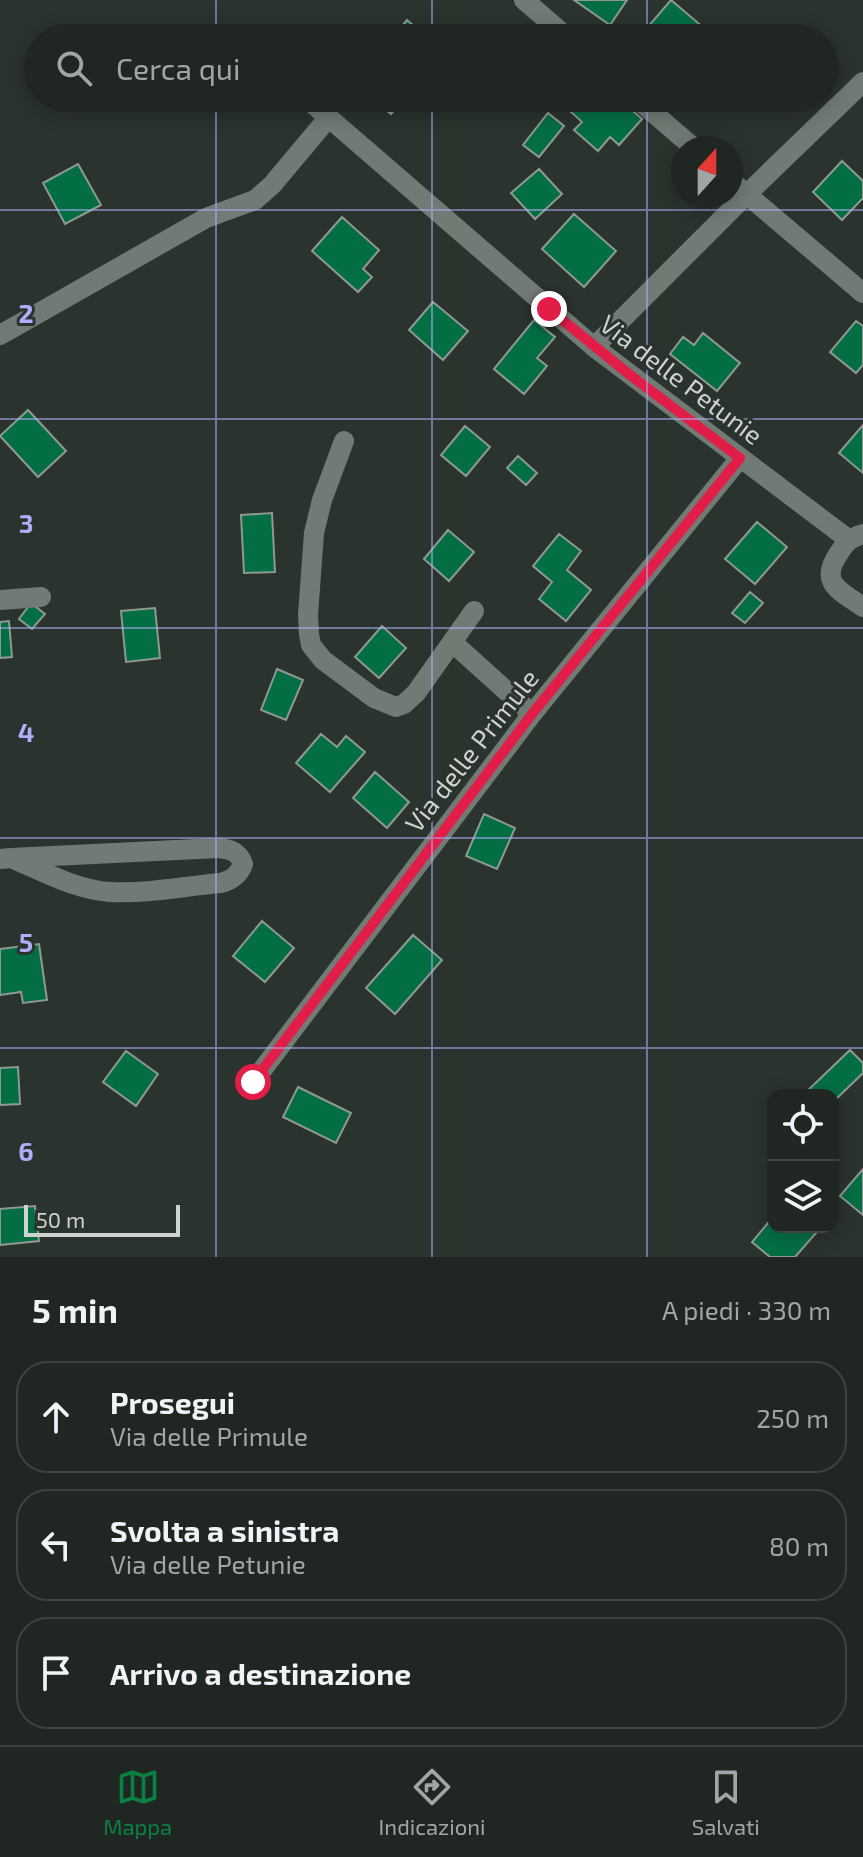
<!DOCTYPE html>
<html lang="it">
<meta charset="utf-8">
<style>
:root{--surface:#202622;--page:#282e2a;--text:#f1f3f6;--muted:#a2a5a5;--line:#3d4340;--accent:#0b8043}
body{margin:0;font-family:"Exo 2",sans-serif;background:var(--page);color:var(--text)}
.controls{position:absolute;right:24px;bottom:24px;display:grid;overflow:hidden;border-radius:16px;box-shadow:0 4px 20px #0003}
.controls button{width:72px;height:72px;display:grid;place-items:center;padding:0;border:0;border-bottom:2px solid var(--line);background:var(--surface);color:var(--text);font:40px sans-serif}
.compass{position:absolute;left:671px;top:136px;width:72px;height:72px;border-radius:50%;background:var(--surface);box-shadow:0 4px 20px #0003;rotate:21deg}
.scale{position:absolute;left:24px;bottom:20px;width:156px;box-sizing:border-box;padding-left:8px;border:4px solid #ced3d0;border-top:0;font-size:22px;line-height:28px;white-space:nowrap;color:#ced3d0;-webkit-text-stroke:6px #2b332e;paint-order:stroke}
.stop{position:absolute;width:24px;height:24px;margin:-18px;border:6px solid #e11d48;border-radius:50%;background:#fff}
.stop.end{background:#e11d48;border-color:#fff;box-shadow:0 2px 8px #0008}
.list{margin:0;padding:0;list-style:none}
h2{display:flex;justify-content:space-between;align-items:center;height:104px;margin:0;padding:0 32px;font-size:34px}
h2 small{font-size:26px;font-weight:400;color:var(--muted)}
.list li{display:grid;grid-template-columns:52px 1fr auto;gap:24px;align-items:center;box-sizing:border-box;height:112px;margin:0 16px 16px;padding:0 16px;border:2px solid var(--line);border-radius:32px}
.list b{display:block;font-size:30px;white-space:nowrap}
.list p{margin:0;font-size:26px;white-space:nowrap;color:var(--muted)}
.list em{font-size:26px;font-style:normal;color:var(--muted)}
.icon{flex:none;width:44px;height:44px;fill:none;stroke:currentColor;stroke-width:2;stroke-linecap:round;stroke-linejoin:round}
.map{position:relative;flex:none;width:863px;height:1257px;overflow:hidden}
.search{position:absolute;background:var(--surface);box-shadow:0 4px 20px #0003;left:24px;right:24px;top:24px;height:88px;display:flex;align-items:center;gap:20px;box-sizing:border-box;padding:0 28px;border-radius:44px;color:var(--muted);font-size:30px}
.sheet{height:488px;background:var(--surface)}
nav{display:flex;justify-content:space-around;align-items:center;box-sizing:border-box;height:112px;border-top:2px solid var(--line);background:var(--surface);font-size:22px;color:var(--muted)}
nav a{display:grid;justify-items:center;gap:4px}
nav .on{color:var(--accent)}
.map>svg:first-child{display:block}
.building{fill:#046e43;stroke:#8f9993;stroke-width:2}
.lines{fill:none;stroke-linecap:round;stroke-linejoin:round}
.minor{stroke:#717a74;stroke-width:20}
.route{stroke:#e11d48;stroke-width:10}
.grid{fill:none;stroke:#afaefa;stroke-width:2;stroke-opacity:0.55}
.labels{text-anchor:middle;stroke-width:6;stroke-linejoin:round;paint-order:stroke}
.street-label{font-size:26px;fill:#ced3d0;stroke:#2b332e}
.grid-label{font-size:26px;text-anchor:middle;font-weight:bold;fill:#afaefa;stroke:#2b332e;stroke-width:6;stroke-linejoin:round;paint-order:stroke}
</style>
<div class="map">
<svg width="863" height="1257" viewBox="0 0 863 1257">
<rect width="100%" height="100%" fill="#2b332e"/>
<path class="building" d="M574,0H627L610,25Z
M671,0L704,28L695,38H642L640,36Z
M407,20L428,38H392Z
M371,98H404L391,114Z
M581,98H618L642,119L619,145L610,137L598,151L574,130L582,122L570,111Z
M548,113L564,126L539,157L523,145Z
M842,161L863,181V198L842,220L813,192Z
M78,164L101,205L65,224L43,183Z
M539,169L562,194L535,219L511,193Z
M574,214L616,251L584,287L542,249Z
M342,217L379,250L363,269L372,277L358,292L312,251Z
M433,302L468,331L443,360L409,330Z
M534,320L555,337L537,358L547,366L524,394L494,369Z
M856,321L863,326V365L856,373L830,352Z
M703,333L740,363L717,391L670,354L683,337L694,345Z
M28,410L66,451L38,477L0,436Z
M863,425V473L839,453Z
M465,426L490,447L466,476L441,455Z
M518,456L537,473L526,485L507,468Z
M272,513L275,572L244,573L241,515Z
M757,522L787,547L755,584L725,559Z
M448,530L474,552L449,581L424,559Z
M559,534L581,551L567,570L591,590L566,621L539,599L552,582L533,566Z
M750,592L763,603L745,623L732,613Z
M31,603L45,614L32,629L19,619Z
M155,608L160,658L126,662L121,611Z
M9,621L12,657L0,658V622Z
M382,626L406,648L379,678L355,657Z
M277,669L303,680L286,720L261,710Z
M321,734L337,747L346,736L365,752L330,792L296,763Z
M375,772L409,802L387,828L353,798Z
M484,814L515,828L497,869L466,856Z
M262,921L294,948L265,982L233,956Z
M413,935L442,960L395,1014L366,988Z
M39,944L47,1000L23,1003L21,992L0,995V949Z
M850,1050L863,1063V1073L833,1102V1095H803Z
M126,1051L158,1074L136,1106L103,1082Z
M18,1067L20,1104L0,1105V1068Z
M298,1087L351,1113L336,1143L283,1117Z
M863,1169V1215L840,1196Z
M35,1206L39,1241L0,1245V1209Z
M773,1217V1227H809L816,1233L795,1257H770L752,1242Z"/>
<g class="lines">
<path class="minor" d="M524,0L568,38
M306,98L594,347L848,539
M636,98L694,148
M731,181L863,293
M0,335L206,218L255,200L272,185L329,117
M594,347L747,194L863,82
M344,441L322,500L314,533L308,615L309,634L311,645L323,660L374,698L396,707L404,704L416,693L474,611
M863,534C850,538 846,542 839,553C818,583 840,591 863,607
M0,600L41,597
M452,642L532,714
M0,859L11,858L218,848C231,849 239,852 243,864C239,875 232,880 221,883C185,886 147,894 110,892C76,890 42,871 11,858
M253,1082L532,714L740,458"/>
</g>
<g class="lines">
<path class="route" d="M253,1082L532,714L740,458L630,375L549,309"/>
</g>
<path class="grid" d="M216,0V38M432,0V38M647,0V38M216,98V1257M432,98V1257M647,98V1257M0,210H863M0,419H863M0,628H863M0,838H863M0,1048H863"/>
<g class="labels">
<g class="street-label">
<text transform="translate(681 380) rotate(37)" y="9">Via delle Petunie</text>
<text transform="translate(472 751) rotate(-52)" y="9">Via delle Primule</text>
</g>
</g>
<g class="grid-label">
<text x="26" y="323">2</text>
<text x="26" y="533">3</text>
<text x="26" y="742">4</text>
<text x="26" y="952">5</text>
<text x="26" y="1161">6</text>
</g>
</svg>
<div class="controls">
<button><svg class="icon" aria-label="locate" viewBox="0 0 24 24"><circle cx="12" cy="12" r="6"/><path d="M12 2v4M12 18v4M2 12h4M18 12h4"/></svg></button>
<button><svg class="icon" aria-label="layers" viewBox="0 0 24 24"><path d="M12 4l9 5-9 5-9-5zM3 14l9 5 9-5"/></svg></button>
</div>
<svg class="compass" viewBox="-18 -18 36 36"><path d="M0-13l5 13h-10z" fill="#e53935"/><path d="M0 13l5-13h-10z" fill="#a2a5a5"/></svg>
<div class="scale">50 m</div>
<div class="stop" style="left:253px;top:1082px"></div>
<div class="stop end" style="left:549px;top:309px"></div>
<div class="search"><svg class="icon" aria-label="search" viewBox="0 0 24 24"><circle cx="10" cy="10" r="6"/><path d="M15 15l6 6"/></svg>Cerca qui</div>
</div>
<section class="sheet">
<h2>5 min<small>A piedi · 330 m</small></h2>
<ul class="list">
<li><svg class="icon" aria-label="ahead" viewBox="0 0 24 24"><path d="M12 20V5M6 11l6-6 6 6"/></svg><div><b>Prosegui</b><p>Via delle Primule</p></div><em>250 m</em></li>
<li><svg class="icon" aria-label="left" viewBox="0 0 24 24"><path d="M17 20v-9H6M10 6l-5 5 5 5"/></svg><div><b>Svolta a sinistra</b><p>Via delle Petunie</p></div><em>80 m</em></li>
<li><svg class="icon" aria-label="arrive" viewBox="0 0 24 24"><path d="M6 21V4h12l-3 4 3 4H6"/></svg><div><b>Arrivo a destinazione</b></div></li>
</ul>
</section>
<nav>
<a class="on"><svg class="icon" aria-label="map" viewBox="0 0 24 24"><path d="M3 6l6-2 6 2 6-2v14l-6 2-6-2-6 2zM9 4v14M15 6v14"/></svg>Mappa</a>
<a><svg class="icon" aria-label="directions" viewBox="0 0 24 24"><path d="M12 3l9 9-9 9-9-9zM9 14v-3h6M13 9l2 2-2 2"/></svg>Indicazioni</a>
<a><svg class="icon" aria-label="saved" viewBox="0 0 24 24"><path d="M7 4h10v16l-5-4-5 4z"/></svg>Salvati</a>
</nav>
